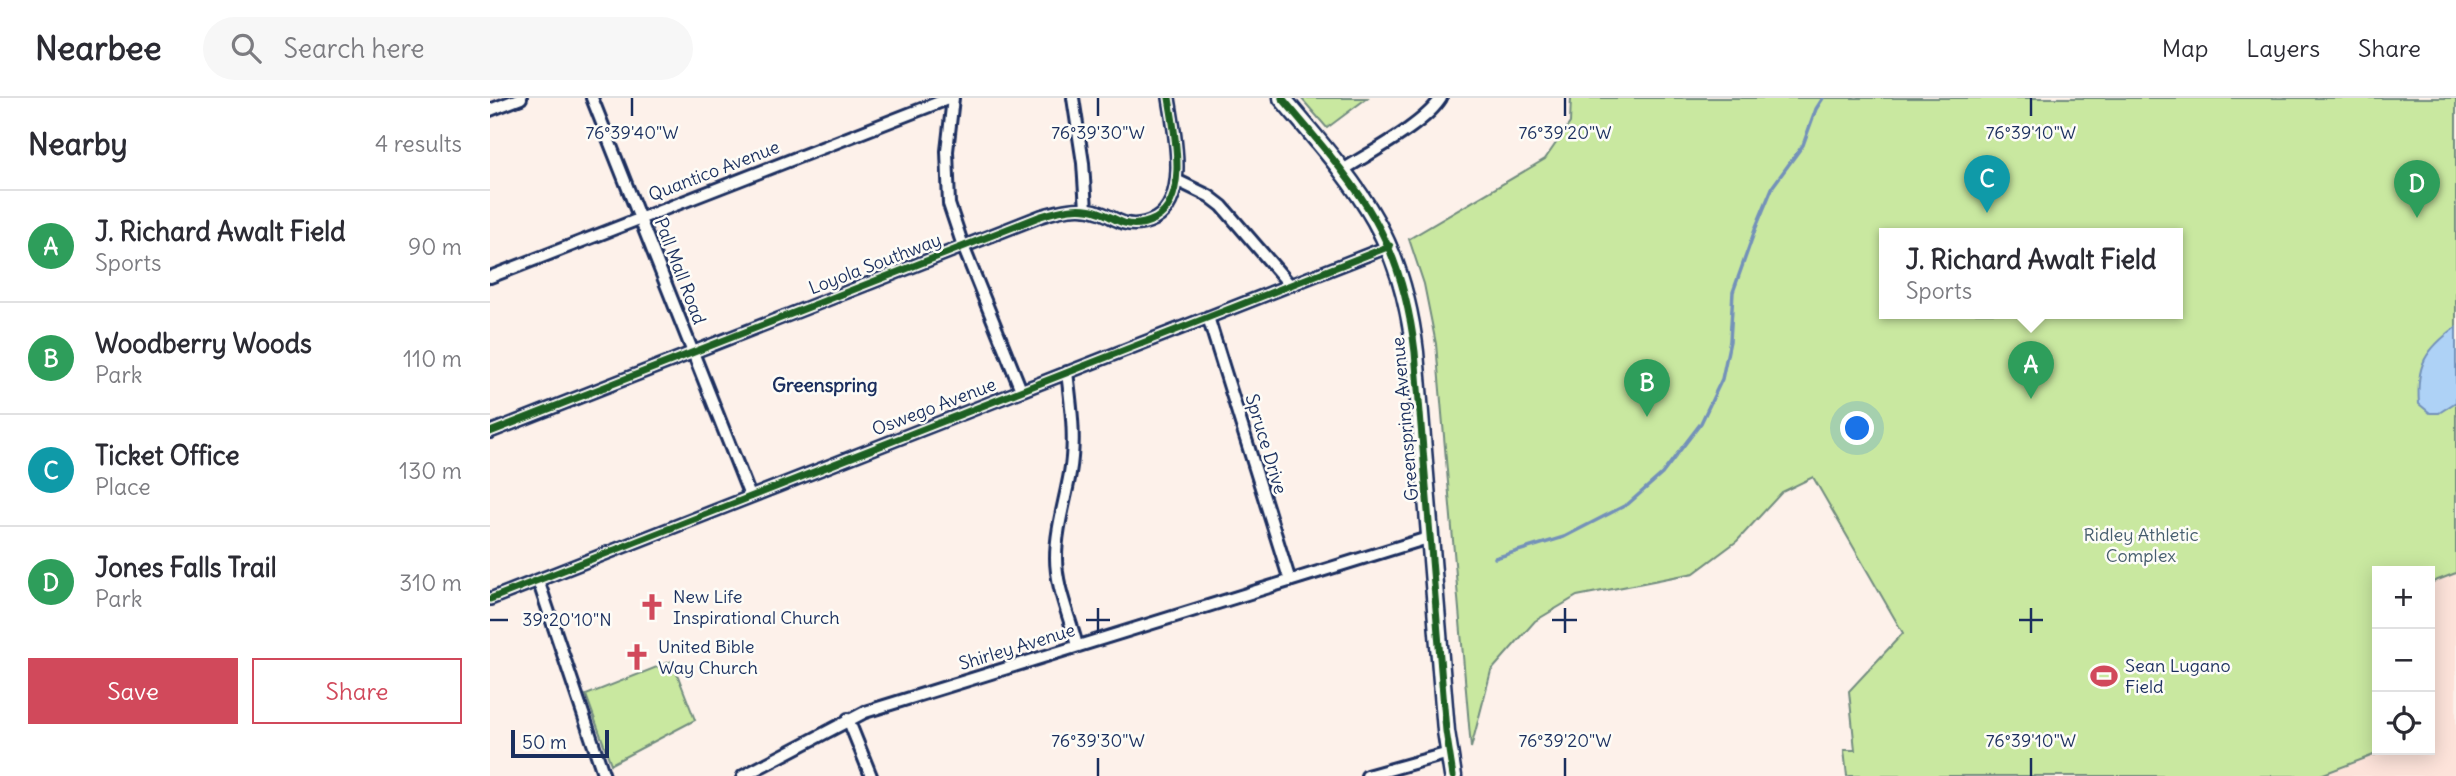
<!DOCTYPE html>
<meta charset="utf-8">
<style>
:root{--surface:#fff;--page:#f7f7f7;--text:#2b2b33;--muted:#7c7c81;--line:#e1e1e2;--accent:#d1495b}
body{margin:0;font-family:Delius,sans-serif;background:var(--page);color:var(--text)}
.controls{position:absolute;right:21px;bottom:21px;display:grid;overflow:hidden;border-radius:0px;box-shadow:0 4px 18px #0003}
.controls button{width:63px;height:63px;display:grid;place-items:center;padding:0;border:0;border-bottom:2px solid var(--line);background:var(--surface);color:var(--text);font:35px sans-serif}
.scale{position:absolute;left:21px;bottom:18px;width:98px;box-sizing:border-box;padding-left:7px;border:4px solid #1b2f5e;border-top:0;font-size:19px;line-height:24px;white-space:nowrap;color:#1b2f5e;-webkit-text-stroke:5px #fdfcf7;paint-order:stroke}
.you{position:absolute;left:1368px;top:331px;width:24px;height:24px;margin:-18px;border:5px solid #fff;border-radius:50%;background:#1a73e8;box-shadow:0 0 0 10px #1a73e833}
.badge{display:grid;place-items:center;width:46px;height:46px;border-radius:50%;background:var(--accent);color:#fff;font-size:23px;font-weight:700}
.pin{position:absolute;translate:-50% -58px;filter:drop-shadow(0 2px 4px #0008)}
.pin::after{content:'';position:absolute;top:37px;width:24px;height:21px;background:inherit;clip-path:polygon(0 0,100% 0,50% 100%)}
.popup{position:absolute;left:1389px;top:130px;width:304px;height:91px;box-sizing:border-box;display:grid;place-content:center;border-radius:0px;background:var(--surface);filter:drop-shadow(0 2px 5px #0005);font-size:23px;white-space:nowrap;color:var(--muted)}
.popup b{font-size:26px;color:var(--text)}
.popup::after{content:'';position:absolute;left:50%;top:100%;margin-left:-14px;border:14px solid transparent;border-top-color:var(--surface)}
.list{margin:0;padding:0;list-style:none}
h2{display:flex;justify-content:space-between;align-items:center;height:91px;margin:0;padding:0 28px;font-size:30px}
h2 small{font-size:23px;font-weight:400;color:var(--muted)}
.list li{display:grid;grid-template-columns:46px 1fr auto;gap:21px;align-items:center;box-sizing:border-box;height:112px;padding:0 28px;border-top:2px solid var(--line)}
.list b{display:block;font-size:26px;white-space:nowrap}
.list p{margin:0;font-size:23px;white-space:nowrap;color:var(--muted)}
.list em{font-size:23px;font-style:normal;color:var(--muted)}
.actions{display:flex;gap:14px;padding:21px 28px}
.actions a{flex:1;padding:16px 0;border:2px solid var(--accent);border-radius:0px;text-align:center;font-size:24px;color:var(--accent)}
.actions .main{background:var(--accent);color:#fff}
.icon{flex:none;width:38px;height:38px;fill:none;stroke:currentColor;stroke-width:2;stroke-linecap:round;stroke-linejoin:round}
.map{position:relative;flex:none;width:1966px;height:678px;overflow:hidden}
header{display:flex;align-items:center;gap:42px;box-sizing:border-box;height:98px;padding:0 35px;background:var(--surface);border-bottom:2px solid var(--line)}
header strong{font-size:33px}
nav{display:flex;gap:38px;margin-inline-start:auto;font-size:24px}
.search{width:490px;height:63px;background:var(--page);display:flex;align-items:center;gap:18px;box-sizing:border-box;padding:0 24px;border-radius:38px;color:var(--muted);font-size:26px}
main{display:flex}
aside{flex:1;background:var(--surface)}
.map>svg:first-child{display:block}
.built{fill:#fde3da}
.green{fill:#c9e8a0;stroke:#728c7f;stroke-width:2;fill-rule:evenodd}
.water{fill:#aed2f6;stroke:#7391b9;stroke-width:2}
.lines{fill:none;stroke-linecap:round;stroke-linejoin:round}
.stream{stroke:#7391b9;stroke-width:3.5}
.street-casing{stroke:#1b2f5e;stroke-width:16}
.secondary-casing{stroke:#1b2f5e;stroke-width:21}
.street{stroke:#fdfcf7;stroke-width:10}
.secondary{stroke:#fdfcf7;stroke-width:16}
.cycleway-casing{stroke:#fdfcf7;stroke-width:11}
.cycleway{stroke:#1b5e20;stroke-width:7}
.ticks{fill:none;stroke:#1b2f5e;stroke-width:2.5}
.labels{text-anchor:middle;stroke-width:5;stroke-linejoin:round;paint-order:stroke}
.street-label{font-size:18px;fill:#1b2f5e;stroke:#fdfcf7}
.park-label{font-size:18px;fill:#465d6e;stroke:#fdfcf7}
.poi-label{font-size:18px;fill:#1b2f5e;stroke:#fdfcf7;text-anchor:start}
.neighbourhood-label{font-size:19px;font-weight:bold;fill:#1b2f5e;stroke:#fdfcf7}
.ticks-label{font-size:18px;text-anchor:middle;fill:#1b2f5e;stroke:#fdfcf7;stroke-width:5;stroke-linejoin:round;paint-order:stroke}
</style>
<header>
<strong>Nearbee</strong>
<div class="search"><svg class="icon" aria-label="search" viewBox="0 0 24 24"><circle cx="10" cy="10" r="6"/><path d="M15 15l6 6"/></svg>Search here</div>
<nav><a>Map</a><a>Layers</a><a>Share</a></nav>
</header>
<main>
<aside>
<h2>Nearby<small>4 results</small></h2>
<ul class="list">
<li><span class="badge" style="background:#2e9e5b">A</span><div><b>J. Richard Awalt Field</b><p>Sports</p></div><em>90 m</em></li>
<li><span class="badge" style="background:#2e9e5b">B</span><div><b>Woodberry Woods</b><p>Park</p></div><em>110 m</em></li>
<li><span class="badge" style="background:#0f9aa8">C</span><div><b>Ticket Office</b><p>Place</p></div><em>130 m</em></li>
<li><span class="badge" style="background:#2e9e5b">D</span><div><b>Jones Falls Trail</b><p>Park</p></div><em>310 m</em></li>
</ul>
<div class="actions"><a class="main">Save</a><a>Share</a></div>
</aside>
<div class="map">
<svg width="1966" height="678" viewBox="0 0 1966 678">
<rect width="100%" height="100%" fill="#fdf1ea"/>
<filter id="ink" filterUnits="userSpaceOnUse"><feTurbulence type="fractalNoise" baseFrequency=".0143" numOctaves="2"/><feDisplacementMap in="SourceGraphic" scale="14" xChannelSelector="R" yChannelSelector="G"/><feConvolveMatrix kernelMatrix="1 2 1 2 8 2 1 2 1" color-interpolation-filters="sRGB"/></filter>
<g filter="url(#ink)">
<path class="built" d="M1966,475V678H1828L1897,652H1940V485Z"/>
<path class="green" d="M811,0H877L837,30Z
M1081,0H1966V475L1940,485V473H1887V652H1897L1828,678H1357L1354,652H1365L1359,593L1413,535L1323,379L1292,394L1247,443L1204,475L1087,498L1045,523L1001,573L981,650L946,246L934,186L919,141L1055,61L1080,25ZM1394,135H1688V215H1394Z
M182,563L205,622L121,666L96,597Z"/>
<path class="water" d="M1966,229V304L1949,315H1940L1929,306C1926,267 1935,252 1966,229Z"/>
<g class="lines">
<path class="stream" d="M1005,460L1074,439L1138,406L1172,376L1211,325L1232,281L1240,243L1243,194L1266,129L1283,88L1313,47L1326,11L1333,0"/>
<defs>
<path id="street" d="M102,0L260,398
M463,0L457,53L459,106L473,148L531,292
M583,0L593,65L596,111
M0,12L31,0
M853,72C881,54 934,27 951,0
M686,82L719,98L732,108L800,187
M0,179L460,0
M718,219L800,483
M577,274C581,308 586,341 580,375C575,404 566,431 566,460C566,490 580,519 587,548
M0,334L551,118C570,112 590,107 609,114C618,117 625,122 634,125C644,128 655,126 665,121C700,101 684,33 679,0
M48,482L114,678
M0,501L900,148
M358,621L381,678
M253,678L375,614L941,439
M877,678L959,655"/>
<path id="secondary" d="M792,0C866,88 911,134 925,254L956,633L963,678"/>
</defs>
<use href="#street" class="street-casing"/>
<use href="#secondary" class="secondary-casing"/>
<use href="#street" class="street"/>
<use href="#secondary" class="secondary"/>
<defs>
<path id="cycleway" d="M792,0C866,88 911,134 925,254L956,633L963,678
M0,334L551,118C570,112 590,107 609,114C618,117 625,122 634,125C644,128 655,126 665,121C700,101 684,33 679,0
M0,501L900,148"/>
</defs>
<use href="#cycleway" class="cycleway-casing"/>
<use href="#cycleway" class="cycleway"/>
</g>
</g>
<path class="ticks" d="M142,0V18M608,0V18M1075,0V18M1541,0V18M608,510V535M1075,510V535M1541,510V535M0,522H18M596,522H620M1062,522H1087M1529,522H1553M608,660V678M1075,660V678M1541,660V678"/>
<defs>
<symbol id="church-bare" viewBox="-9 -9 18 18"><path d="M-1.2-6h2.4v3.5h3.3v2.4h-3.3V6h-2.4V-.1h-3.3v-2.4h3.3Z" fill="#d1495b" stroke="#fdfcf7" stroke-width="2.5" paint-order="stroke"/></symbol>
<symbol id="stadium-bare" viewBox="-9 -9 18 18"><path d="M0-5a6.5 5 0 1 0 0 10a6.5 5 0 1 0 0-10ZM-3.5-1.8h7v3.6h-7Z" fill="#d1495b" stroke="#fdfcf7" stroke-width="2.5" paint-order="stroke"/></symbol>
</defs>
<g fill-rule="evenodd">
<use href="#church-bare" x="143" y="490" width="38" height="38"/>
<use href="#church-bare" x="128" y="540" width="38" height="38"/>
<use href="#stadium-bare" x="1595" y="559" width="38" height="38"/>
</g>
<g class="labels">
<g class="street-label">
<text transform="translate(224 73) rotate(-21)" y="6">Quantico Avenue</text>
<text transform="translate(385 166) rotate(-21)" y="6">Loyola Southway</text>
<text transform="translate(190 173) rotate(69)" y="6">Pall Mall Road</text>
<text transform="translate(444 309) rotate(-21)" y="6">Oswego Avenue</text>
<text transform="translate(915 321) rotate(-95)" y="6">Greenspring Avenue</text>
<text transform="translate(776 346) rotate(73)" y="6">Spruce Drive</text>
<text transform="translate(527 549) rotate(-17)" y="6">Shirley Avenue</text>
</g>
<g class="park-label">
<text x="1651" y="443">Ridley Athletic<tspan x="1651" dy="21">Complex</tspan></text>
</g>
<g class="poi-label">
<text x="183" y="505">New Life<tspan x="183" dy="21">Inspirational Church</tspan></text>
<text x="168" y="555">United Bible<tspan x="168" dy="21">Way Church</tspan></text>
<text x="1635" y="574">Sean Lugano<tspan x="1635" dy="21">Field</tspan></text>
</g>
<g class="neighbourhood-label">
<text x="335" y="294">Greenspring</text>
</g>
</g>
<g class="ticks-label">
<text x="142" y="41">76°39'40"W</text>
<text x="608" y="41">76°39'30"W</text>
<text x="1075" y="41">76°39'20"W</text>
<text x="1541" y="41">76°39'10"W</text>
<text x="77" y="528">39°20'10"N</text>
<text x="608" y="649">76°39'30"W</text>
<text x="1075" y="649">76°39'20"W</text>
<text x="1541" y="649">76°39'10"W</text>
</g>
</svg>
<div class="controls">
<button>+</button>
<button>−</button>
<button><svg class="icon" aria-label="locate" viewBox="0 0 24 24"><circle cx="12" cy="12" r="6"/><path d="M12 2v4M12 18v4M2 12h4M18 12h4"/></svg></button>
</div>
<div class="scale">50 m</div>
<div class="you"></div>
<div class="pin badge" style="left:1541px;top:301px;background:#2e9e5b">A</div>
<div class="popup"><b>J. Richard Awalt Field</b>Sports</div>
<div class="pin badge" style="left:1157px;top:319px;background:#2e9e5b">B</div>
<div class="pin badge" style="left:1497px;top:115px;background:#0f9aa8">C</div>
<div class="pin badge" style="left:1927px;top:120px;background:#2e9e5b">D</div>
</div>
</main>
